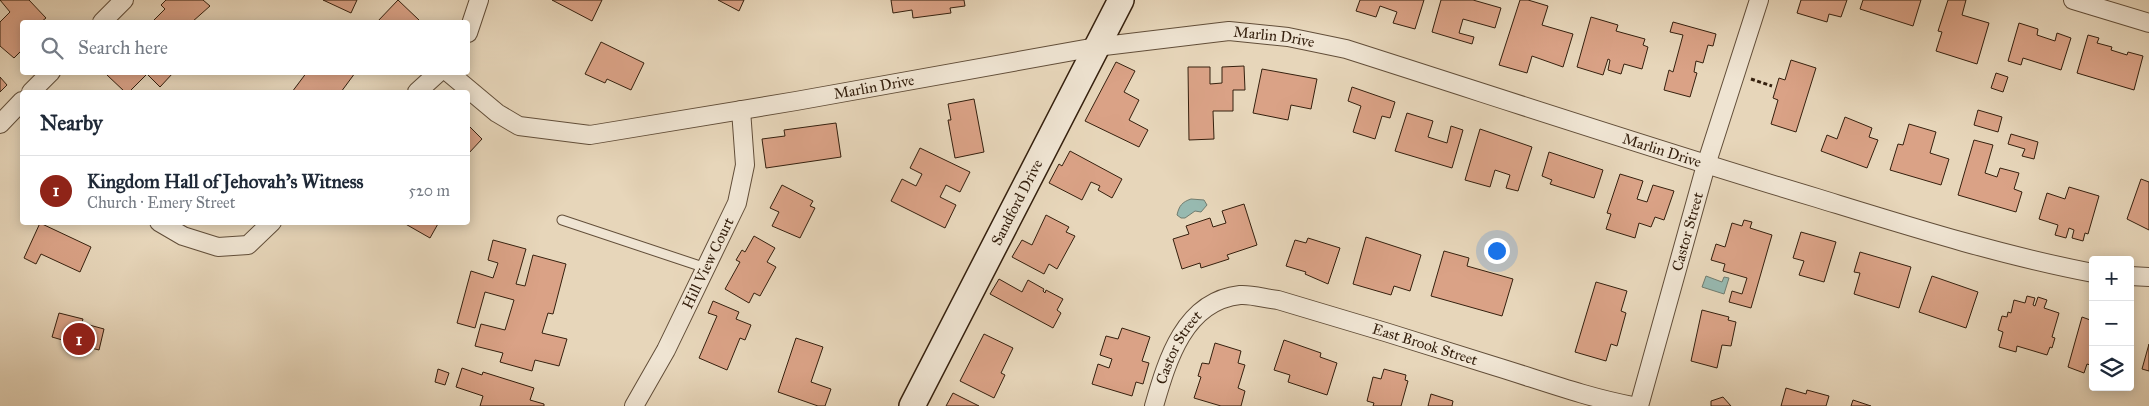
<!DOCTYPE html>
<meta charset="utf-8">
<style>
:root{--surface:#fff;--page:#f6f6f7;--text:#1f2937;--muted:#747a83;--line:#e0e1e3;--accent:#8f2418}
body{margin:0;font-family:"IM FELL Great Primer",serif;background:var(--page);color:var(--text)}
.controls{position:absolute;right:15px;bottom:15px;display:grid;overflow:hidden;border-radius:5px;box-shadow:0 2px 12px #0003}
.controls button{width:45px;height:45px;display:grid;place-items:center;padding:0;border:0;border-bottom:1px solid var(--line);background:var(--surface);color:var(--text);font:25px sans-serif}
.you{position:absolute;left:1496px;top:250px;width:18px;height:18px;margin:-12px;border:4px solid #fff;border-radius:50%;background:#1a73e8;box-shadow:0 0 0 8px #1a73e833}
.badge{display:grid;place-items:center;width:32px;height:32px;border-radius:50%;background:var(--accent);color:#fff;font-size:16px;font-weight:700}
.pin{position:absolute;translate:-50% -50%;border:2px solid #fff;box-shadow:0 1px 5px #0006}
.list{margin:0;padding:0;list-style:none}
h2{display:flex;justify-content:space-between;align-items:center;height:65px;margin:0;padding:0 20px;font-size:21px}
h2 small{font-size:16px;font-weight:400;color:var(--muted)}
.list li{display:grid;grid-template-columns:32px 1fr auto;gap:15px;align-items:center;box-sizing:border-box;height:70px;padding:0 20px;border-top:1px solid var(--line)}
.list b{display:block;font-size:19px;white-space:nowrap}
.list p{margin:0;font-size:16px;white-space:nowrap;color:var(--muted)}
.list em{font-size:16px;font-style:normal;color:var(--muted)}
.icon{flex:none;width:28px;height:28px;fill:none;stroke:currentColor;stroke-width:2;stroke-linecap:round;stroke-linejoin:round}
.map{position:relative;flex:none;width:2149px;height:406px;overflow:hidden}
.search{position:absolute;background:var(--surface);box-shadow:0 2px 12px #0003;left:20px;top:20px;width:450px;height:55px;display:flex;align-items:center;gap:12px;box-sizing:border-box;padding:0 18px;border-radius:5px;color:var(--muted);font-size:19px}
.panel{position:absolute;background:var(--surface);box-shadow:0 2px 12px #0003;left:20px;top:90px;width:450px;height:135px;border-radius:5px}
.map>svg:first-child{display:block}
.water{fill:#97b9b0;stroke:#707c6f}
.building{fill:#daa286;stroke:#35200e}
.lines{fill:none;stroke-linecap:round;stroke-linejoin:round}
.lane-casing{stroke:#624e39;stroke-width:11}
.street-casing{stroke:#624e39;stroke-width:20}
.secondary-casing{stroke:#35200e;stroke-width:28}
.path{stroke:#35200e;stroke-width:3;stroke-dasharray:4 2.5;stroke-linecap:butt}
.lane{stroke:#efe4d2;stroke-width:9}
.street{stroke:#efe4d2;stroke-width:18}
.secondary{stroke:#efe4d2;stroke-width:25}
.labels{text-anchor:middle;stroke-width:4;stroke-linejoin:round;paint-order:stroke}
.street-label{font-size:15px;fill:#35200e;stroke:#efe4d2}
</style>
<div class="map">
<svg width="2149" height="406" viewBox="0 0 2149 406">
<rect width="100%" height="100%" fill="#e7d6ba"/>
<filter id="stains"><feTurbulence type="fractalNoise" baseFrequency=".004" numOctaves="4"/><feColorMatrix values="0 0 0 0 .2 0 0 0 0 .09 0 0 0 0 .02 0 0 0 .5 -.17"/></filter>
<radialGradient id="worn" r=".72"><stop offset=".6" stop-color="#630" stop-opacity="0"/><stop offset="1" stop-color="#630" stop-opacity=".3"/></radialGradient>
<path class="water" d="M1191,199L1204,200L1207,205L1201,212L1195,211L1185,218H1181L1177,215C1179,206 1182,202 1191,199Z
M1706,276L1722,282L1724,277L1729,278L1724,294L1702,287Z"/>
<path class="building" d="M0,0H29L46,18L41,22H22V50L14,58L0,46V22L10,12Z
M166,0H203L210,6L192,22H152L165,9L161,5Z
M323,0H357L351,13Z
M398,0L419,20L416,22H377Z
M552,0H602L592,21Z
M718,0H744L739,11Z
M891,0H964L965,6L950,8L951,13L913,18L912,10L893,13Z
M1360,0H1424L1415,29L1393,23L1397,12L1380,6L1376,17L1356,11Z
M1441,0H1473L1501,8L1495,28L1463,19L1459,33L1474,37L1472,44L1432,32Z
M1520,0H1528L1548,6L1542,25L1573,34L1563,67L1532,56L1527,73L1499,65Z
M1801,0H1847L1841,17L1829,14L1827,22L1797,13Z
M1863,0H1921L1913,26L1860,9Z
M1948,0H1966L1962,15L1989,23L1977,64L1936,51L1942,32L1938,31Z
M1591,17L1618,25L1616,31L1645,39L1643,45L1648,47L1642,69L1624,64L1621,74L1608,70L1610,60L1608,59L1603,75L1577,67Z
M1673,22L1716,34L1713,46L1708,45L1703,63L1696,61L1694,72L1697,73L1690,97L1664,90L1669,70L1673,72L1683,35L1670,32Z
M2019,23L2038,29L2037,35L2055,41L2057,33L2071,38L2061,70L2023,58L2021,65L2008,61Z
M2088,35L2099,38L2097,43L2112,47L2111,50L2127,55L2128,52L2143,56L2134,90L2077,73Z
M601,42L644,63L631,90L607,79L605,83L585,74Z
M1791,60L1816,68L1796,132L1771,124L1778,100L1773,98L1779,78L1785,80Z
M1116,62L1135,71L1124,92L1139,100L1129,120L1148,130L1139,147L1085,121Z
M1244,66L1245,90H1233V111H1213L1214,139L1189,140L1188,67H1210V84L1222,83V67Z
M1262,69L1317,79L1311,109L1291,105L1288,120L1253,113Z
M109,72H172L173,73L160,87L147,74L129,92H125L107,75Z
M307,72H354L355,73L341,92H292Z
M1996,73L2008,77L2003,92L1991,88Z
M0,77L7,85L0,92Z
M1352,87L1395,102L1390,118L1382,116L1375,139L1353,132L1361,106L1348,101Z
M974,99L984,152L955,158L948,120H951L948,104Z
M1978,110L2002,117L1998,132L1974,125Z
M1407,113L1433,121L1428,137L1447,143L1451,126L1463,130L1452,168L1395,151Z
M1845,117L1872,128L1869,137L1878,140L1867,168L1821,151L1827,135L1837,139Z
M836,123L841,157L766,168L762,139L785,136L784,130Z
M1909,124L1936,132L1930,153L1949,159L1941,185L1890,170L1898,144L1903,145Z
M468,125L482,139L468,154Z
M1480,129L1532,147L1518,191L1506,188L1510,175L1495,170L1490,187L1465,180Z
M2011,134L2038,142L2034,159L2022,156L2025,149L2008,144Z
M1974,140L1993,145L1985,173L1997,177L2000,168L2019,173L2014,189L2022,192L2016,212L1958,195Z
M920,148L970,172L960,192L946,185L940,197L956,205L945,228L891,201L902,179L916,186L922,174L910,168Z
M1070,151L1122,179L1112,198L1098,190L1100,186L1091,182L1082,200L1049,183L1059,164L1062,166Z
M1549,152L1603,170L1594,198L1550,184L1552,180L1542,176Z
M1620,174L1643,181L1637,199L1647,202L1653,185L1674,191L1664,220L1655,217L1651,227L1639,223L1635,238L1606,229L1611,214L1607,213Z
M2141,179L2149,182V230L2127,219Z
M782,185L813,201L810,206L815,208L800,238L772,226L779,212L770,208Z
M2069,187L2099,196L2088,234L2085,233L2083,241L2072,238L2074,230L2069,228L2066,238L2055,235L2058,225L2039,219L2047,193L2065,199Z
M1244,204L1257,245L1227,255L1229,259L1201,268L1200,263L1182,269L1173,239L1189,234L1186,226L1210,218L1213,227L1226,223L1222,211Z
M1046,215L1069,227L1066,232L1075,236L1057,269L1049,264L1044,274L1012,257L1022,240L1032,245Z
M1744,220L1752,222L1750,228L1772,235L1751,308L1729,302L1732,291L1742,294L1747,278L1723,271L1725,264L1711,260L1716,244L1725,247L1732,223L1742,226Z
M402,222H439L430,238Z
M40,223L91,247L80,272L41,254L36,264L24,258Z
M1801,232L1836,242L1824,282L1799,275L1804,261L1793,258Z
M754,236L775,248L767,262L776,267L760,296L754,293L749,303L725,289L740,262L736,260L742,250L745,252Z
M1366,237L1421,255L1410,291L1394,286L1391,295L1353,284Z
M1308,238L1340,248L1328,284L1305,274L1306,272L1286,266L1295,240L1306,243Z
M493,240L526,249L516,284L525,286L533,255L566,264L553,314L548,313L542,333L567,339L559,366L535,360L532,371L500,362L503,353L475,346L481,324L505,330L514,300L485,292L475,328L457,323L471,271L493,278L498,263L488,260Z
M1444,251L1469,258L1467,266L1513,279L1502,316L1431,296Z
M1860,252L1911,267L1899,308L1854,294L1860,273L1854,272Z
M1932,276L1978,292L1966,328L1919,312Z
M999,279L1022,292L1028,280L1044,289L1043,291L1045,293L1046,290L1063,299L1057,310L1061,313L1053,328L990,294Z
M1596,282L1627,291L1621,311L1626,313L1617,346L1611,344L1606,361L1575,352Z
M2027,296L2035,298L2033,305L2035,306L2038,297L2047,300L2044,308L2059,313L2052,337L2055,338L2052,348L2050,347L2047,355L2017,346L2016,352L1999,347L2003,332L1998,330L2002,316L2007,317L2008,312L2011,313L2014,300L2025,303Z
M713,301L739,312L736,319L751,325L745,340L740,338L727,370L699,358L717,316L708,313Z
M1702,310L1729,317L1728,320L1736,322L1731,346L1722,345L1717,368L1691,361Z
M59,313L83,319L76,344L52,337Z
M2082,317L2093,321V366L2087,364L2084,373L2068,367Z
M82,323L104,329L99,350L76,344Z
M1122,328L1150,337L1142,361L1149,363L1143,384L1136,382L1132,396L1092,384L1098,364L1109,368L1112,359L1100,355L1106,336L1118,339Z
M984,334L1013,348L1001,373L1005,375L994,398L960,381Z
M796,338L823,347L811,382L831,389L825,406H818L778,392Z
M1284,340L1321,353L1320,357L1337,363L1327,395L1288,382L1290,375L1274,370Z
M1215,343L1241,351L1238,363L1245,365L1238,388L1245,391L1241,406H1221L1194,398L1201,377L1198,376L1202,363L1209,364Z
M2149,344V371L2142,369Z
M462,368L482,375L483,372L534,388L530,400L544,404V406H480L483,396L456,387Z
M438,369L449,373L445,385L435,382Z
M1384,369L1406,375L1405,380L1408,381L1401,406H1373L1374,403L1367,401L1373,377L1381,379Z
M1786,388L1806,394L1807,390L1829,396L1826,406H1781Z
M953,393L979,406H946Z
M1431,394L1453,401L1452,406H1428Z
M1723,397L1731,406H1711V401Z
M1853,400L1871,406H1851Z"/>
<g class="lines">
<defs>
<path id="lane" d="M562,220L706,268"/>
<g id="street">
<path d="M2073,0L2149,23"/>
<path d="M102,22L124,0"/>
<path d="M468,33L479,0"/>
<path id="s1" d="M448,72L497,113L519,126L590,135L796,101L1096,47L1229,31L1288,37L1346,49C1503,99 1659,151 1817,198C1908,226 1999,255 2093,273"/>
<path d="M31,92L51,72"/>
<path d="M417,92L439,72"/>
<path d="M0,124L22,101"/>
<path d="M159,222L183,236L218,247L248,245L272,222"/>
<path d="M2130,276L2149,277"/>
<path id="s2" d="M634,406L666,350L737,203L745,165L741,110"/>
<path id="s3" d="M1154,406C1167,361 1184,301 1240,295C1252,294 1266,299 1278,300C1350,321 1422,343 1494,366C1540,380 1585,397 1633,406"/>
<path id="s4" d="M1639,406L1706,165L1759,0"/>
</g>
<g id="secondary">
<path id="s5" d="M912,406L1121,0"/>
</g>
</defs>
<use href="#lane" class="lane-casing"/>
<use href="#street" class="street-casing"/>
<use href="#secondary" class="secondary-casing"/>
<path class="path" d="M1751,79L1772,86"/>
<use href="#lane" class="lane"/>
<use href="#street" class="street"/>
<use href="#secondary" class="secondary"/>
</g>
<g class="labels">
<g class="street-label">
<text dy="5" stroke="none"><textPath href="#s1" startOffset="854">Marlin Drive</textPath></text>
<text dy="5" stroke="none"><textPath href="#s1" startOffset="449">Marlin Drive</textPath></text>
<text dy="5" stroke="none"><textPath href="#s1" startOffset="1259">Marlin Drive</textPath></text>
<text dy="5" stroke="none"><textPath href="#s5" startOffset="229">Sandford Drive</textPath></text>
<text dy="5" stroke="none"><textPath href="#s4" startOffset="181">Castor Street</textPath></text>
<text dy="5" stroke="none"><textPath href="#s2" startOffset="161">Hill View Court</textPath></text>
<text dy="5" stroke="none"><textPath href="#s3" startOffset="342">East Brook Street</textPath></text>
<text dy="5" stroke="none"><textPath href="#s3" startOffset="64">Castor Street</textPath></text>
</g>
</g>
<rect width="100%" height="100%" filter="url(#stains)"/>
<rect width="100%" height="100%" fill="url(#worn)"/>
</svg>
<div class="controls">
<button>+</button>
<button>−</button>
<button><svg class="icon" aria-label="layers" viewBox="0 0 24 24"><path d="M12 4l9 5-9 5-9-5zM3 14l9 5 9-5"/></svg></button>
</div>
<div class="you"></div>
<div class="pin badge" style="left:79px;top:339px">1</div>
<div class="search"><svg class="icon" aria-label="search" viewBox="0 0 24 24"><circle cx="10" cy="10" r="6"/><path d="M15 15l6 6"/></svg>Search here</div>
<section class="panel">
<h2>Nearby<small></small></h2>
<ul class="list">
<li><span class="badge">1</span><div><b>Kingdom Hall of Jehovah’s Witness</b><p>Church · Emery Street</p></div><em>520 m</em></li>
</ul>
</section>
</div>
